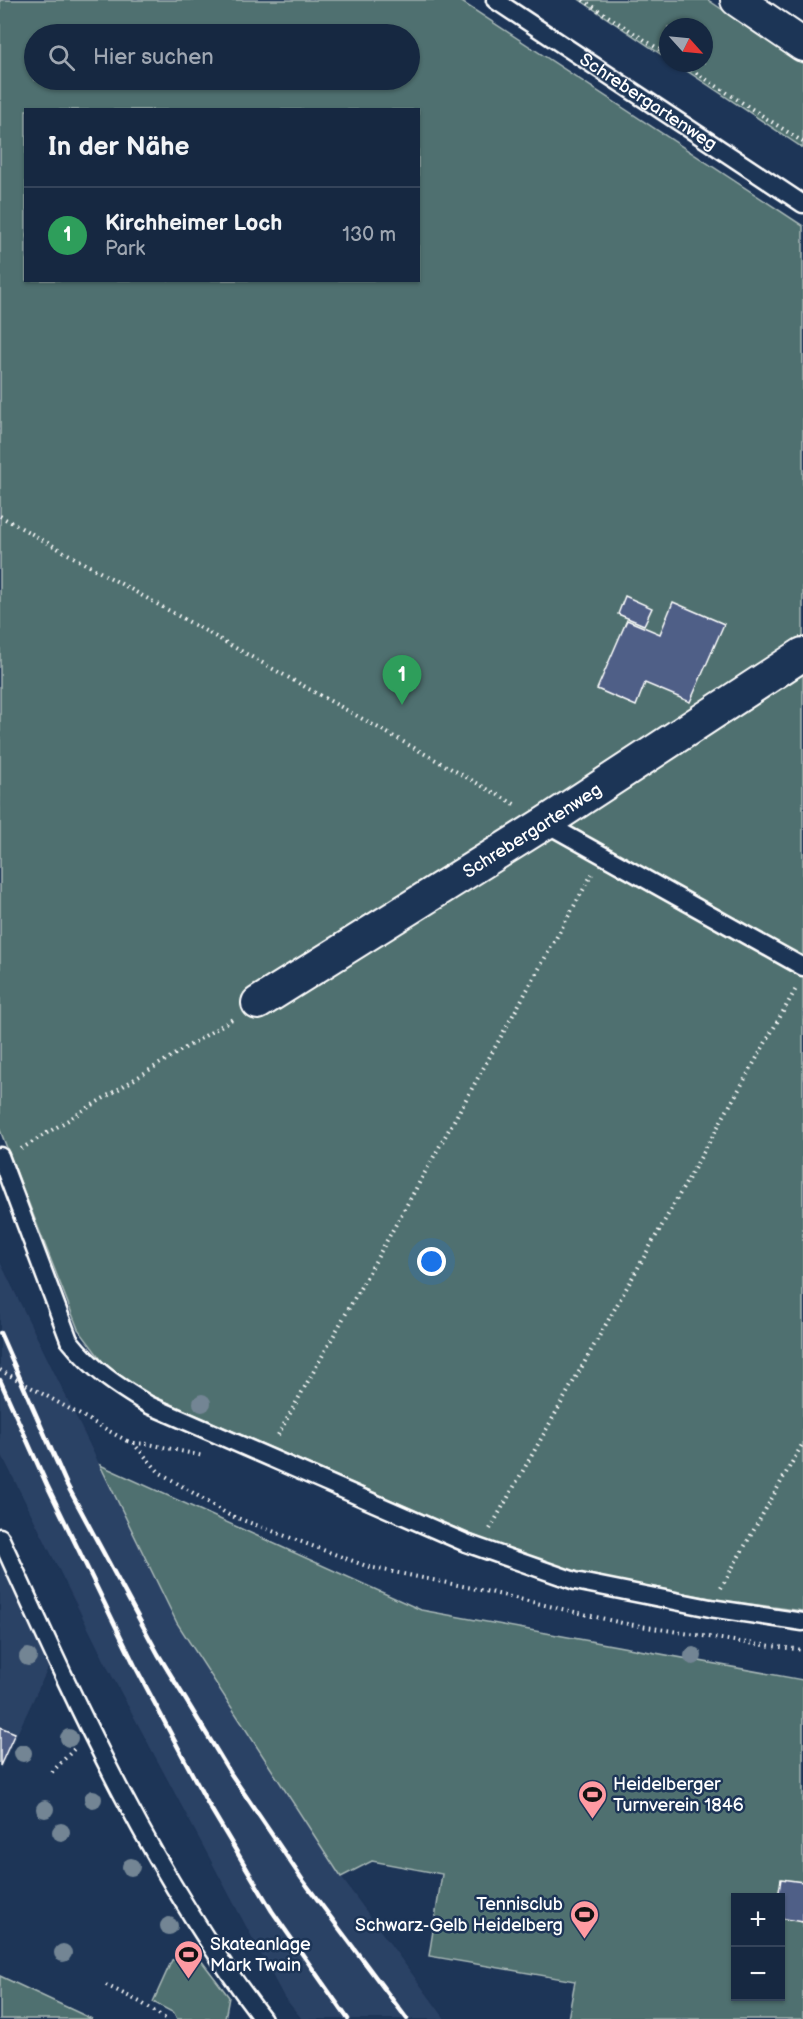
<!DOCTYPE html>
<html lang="de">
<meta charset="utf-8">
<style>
:root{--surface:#162841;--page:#1f3048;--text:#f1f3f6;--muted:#9ea6b1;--line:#35445a;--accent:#ff9aa2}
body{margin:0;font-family:"Balsamiq Sans",sans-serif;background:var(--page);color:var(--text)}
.controls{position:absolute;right:18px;bottom:18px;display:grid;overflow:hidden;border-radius:0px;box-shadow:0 2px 4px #0004}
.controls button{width:54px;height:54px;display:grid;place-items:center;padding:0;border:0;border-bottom:2px solid var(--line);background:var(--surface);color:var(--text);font:30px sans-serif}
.compass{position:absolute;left:659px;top:18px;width:54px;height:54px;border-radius:50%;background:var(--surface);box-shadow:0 2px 4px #0004;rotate:117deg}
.you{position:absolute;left:432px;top:1262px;width:21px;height:21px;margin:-15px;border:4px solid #fff;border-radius:50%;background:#1a73e8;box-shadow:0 0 0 9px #1a73e833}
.badge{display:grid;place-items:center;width:39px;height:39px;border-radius:50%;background:var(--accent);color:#fff;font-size:20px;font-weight:700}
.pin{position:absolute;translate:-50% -50px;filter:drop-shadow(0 2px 3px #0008)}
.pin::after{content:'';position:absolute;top:32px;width:21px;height:18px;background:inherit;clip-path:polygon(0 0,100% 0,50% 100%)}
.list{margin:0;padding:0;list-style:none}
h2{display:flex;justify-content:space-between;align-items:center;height:78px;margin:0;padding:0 24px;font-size:26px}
h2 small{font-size:20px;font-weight:400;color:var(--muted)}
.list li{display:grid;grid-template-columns:39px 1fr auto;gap:18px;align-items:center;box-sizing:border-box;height:96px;padding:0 24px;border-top:2px solid var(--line)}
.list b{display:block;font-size:22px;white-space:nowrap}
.list p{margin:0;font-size:20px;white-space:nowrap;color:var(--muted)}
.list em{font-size:20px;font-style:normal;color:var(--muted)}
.icon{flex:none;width:33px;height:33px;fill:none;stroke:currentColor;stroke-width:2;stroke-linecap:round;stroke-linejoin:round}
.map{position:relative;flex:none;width:803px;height:2019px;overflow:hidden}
.search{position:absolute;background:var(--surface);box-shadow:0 2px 4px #0004;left:24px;top:24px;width:396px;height:66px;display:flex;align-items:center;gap:15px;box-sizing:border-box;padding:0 21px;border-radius:33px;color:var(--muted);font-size:22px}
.panel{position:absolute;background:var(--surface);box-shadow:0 2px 4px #0004;left:24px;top:108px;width:396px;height:174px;border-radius:0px}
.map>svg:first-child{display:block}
.built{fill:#2c4265}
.green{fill:#50706f;stroke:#a8b8b7;stroke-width:1.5;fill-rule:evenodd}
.building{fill:#505f87;stroke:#fff;stroke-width:1.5}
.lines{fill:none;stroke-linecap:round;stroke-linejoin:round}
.service-casing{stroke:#fff;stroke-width:21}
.minor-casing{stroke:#fff;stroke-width:36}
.path{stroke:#fff;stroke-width:4;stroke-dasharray:1.5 4.5;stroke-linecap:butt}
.service{stroke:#1d3557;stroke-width:16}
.minor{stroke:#1d3557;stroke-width:32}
.rail{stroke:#fff;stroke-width:4.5}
.path-bridge{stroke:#fff;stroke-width:4;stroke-dasharray:1.5 4.5;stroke-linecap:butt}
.tree{fill:#738594}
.labels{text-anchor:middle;stroke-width:5;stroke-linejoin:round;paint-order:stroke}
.street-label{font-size:18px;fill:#fff;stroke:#1d3557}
.poi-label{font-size:18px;fill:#fff;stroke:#1d3557;text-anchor:start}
</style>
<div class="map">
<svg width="803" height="2019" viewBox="0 0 803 2019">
<rect width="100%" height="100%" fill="#1d3557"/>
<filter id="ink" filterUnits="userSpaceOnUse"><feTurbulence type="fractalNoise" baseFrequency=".0167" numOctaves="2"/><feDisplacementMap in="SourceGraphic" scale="12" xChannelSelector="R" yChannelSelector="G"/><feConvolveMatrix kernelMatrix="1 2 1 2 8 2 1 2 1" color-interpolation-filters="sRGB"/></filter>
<g filter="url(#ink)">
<path class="built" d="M0,1262L177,1623L341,1877L445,2019H302L284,1997L110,1672L0,1451Z
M0,1559L50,1664L0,1770Z"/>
<path class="green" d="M0,0H459L803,226V1611L721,1600L569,1571L484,1540L148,1394L106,1366L78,1329L0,1130ZM34,34H410V80H34ZM26,110H418V280H26Z
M580,0H708L803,64V148L675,63H704V27H668V59Z
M100,1465L421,1610L803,1680V2019H568L575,1981L429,1956L442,1874L372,1861L341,1877L177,1623ZM736,1898H780V1996H736Z
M197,1955L229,1997L225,2019H177L174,2013L153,2002L172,1960Z
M0,1976L92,2019H0Z"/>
<path class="building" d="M625,596L652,608L644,625L618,614Z
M673,602L724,624L690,702L645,683L636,706L597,689L627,620L660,634Z
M0,1727L15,1733L0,1766Z
M781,1879L803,1882V1922L780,1918V1898H778Z"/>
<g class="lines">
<defs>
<g id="service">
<path id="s1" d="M495,0L803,204"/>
<path d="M545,823L803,967"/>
<path d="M0,1156L69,1340C94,1371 116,1385 149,1405L466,1543L575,1581L710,1608L803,1622"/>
<path d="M0,1537C76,1704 151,1873 263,2019"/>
</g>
<g id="minor">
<path d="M737,0L803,45"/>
<path id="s2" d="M258,1003L545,823L803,654"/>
</g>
</defs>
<use href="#service" class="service-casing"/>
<use href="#minor" class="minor-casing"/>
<path class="path" d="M583,0L668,55
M681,63L803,142
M0,516L516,805
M21,1149L234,1018
M278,1435L592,874
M127,1441L133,1443L159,1472L229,1515L369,1567L472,1588L622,1623L740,1642L803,1650
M134,1443L149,1444L203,1456
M490,1529L797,987
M721,1588L803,1443
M52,1772L75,1748
M106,1985L140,2002L166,2019"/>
<use href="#service" class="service"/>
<use href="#minor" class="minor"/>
<path class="rail" d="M0,1333L66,1483L158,1654L231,1774L302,1879L407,2019
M0,1380L47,1485L135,1666L207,1802L272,1911L348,2019"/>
<path class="path-bridge" d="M0,1370L127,1441"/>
</g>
<g class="tree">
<circle cx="202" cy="1403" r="9"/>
<circle cx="693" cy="1656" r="9"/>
<circle cx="28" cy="1657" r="9"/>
<circle cx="69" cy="1738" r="9"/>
<circle cx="23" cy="1753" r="9"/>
<circle cx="93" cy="1799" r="9"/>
<circle cx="45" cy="1809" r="9"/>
<circle cx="61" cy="1832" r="9"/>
<circle cx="131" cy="1867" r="9"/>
<circle cx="169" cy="1926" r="9"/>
<circle cx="63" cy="1953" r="9"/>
</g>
</g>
<defs>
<symbol id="stadium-pin" viewBox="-11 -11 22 30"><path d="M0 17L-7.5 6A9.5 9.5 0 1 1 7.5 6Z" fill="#ff9aa2" stroke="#1d3557"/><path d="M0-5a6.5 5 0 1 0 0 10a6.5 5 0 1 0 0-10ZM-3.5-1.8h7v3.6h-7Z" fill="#111"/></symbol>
</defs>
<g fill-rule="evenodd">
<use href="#stadium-pin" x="576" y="1778" width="33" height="45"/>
<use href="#stadium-pin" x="568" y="1898" width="33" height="45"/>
<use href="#stadium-pin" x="172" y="1938" width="33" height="45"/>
</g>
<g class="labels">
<g class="street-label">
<text dy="6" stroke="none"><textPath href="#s1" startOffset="184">Schrebergartenweg</textPath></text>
<text dy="6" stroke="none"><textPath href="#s2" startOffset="324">Schrebergartenweg</textPath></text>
</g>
<g class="poi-label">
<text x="613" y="1790">Heidelberger<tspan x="613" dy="21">Turnverein 1846</tspan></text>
<text x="563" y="1910" text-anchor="end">Tennisclub<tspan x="563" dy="21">Schwarz-Gelb Heidelberg</tspan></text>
<text x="210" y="1950">Skateanlage<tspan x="210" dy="21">Mark Twain</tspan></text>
</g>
</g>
</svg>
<div class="controls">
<button>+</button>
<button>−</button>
</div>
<svg class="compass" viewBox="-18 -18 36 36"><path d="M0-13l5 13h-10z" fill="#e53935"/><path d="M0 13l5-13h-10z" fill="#9ea6b1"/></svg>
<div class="you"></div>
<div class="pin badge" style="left:402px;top:705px;background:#2e9e5b">1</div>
<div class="search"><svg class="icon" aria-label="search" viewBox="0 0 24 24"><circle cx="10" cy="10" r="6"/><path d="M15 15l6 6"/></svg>Hier suchen</div>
<section class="panel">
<h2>In der Nähe<small></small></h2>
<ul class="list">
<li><span class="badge" style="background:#2e9e5b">1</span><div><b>Kirchheimer Loch</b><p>Park</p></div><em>130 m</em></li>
</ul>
</section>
</div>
